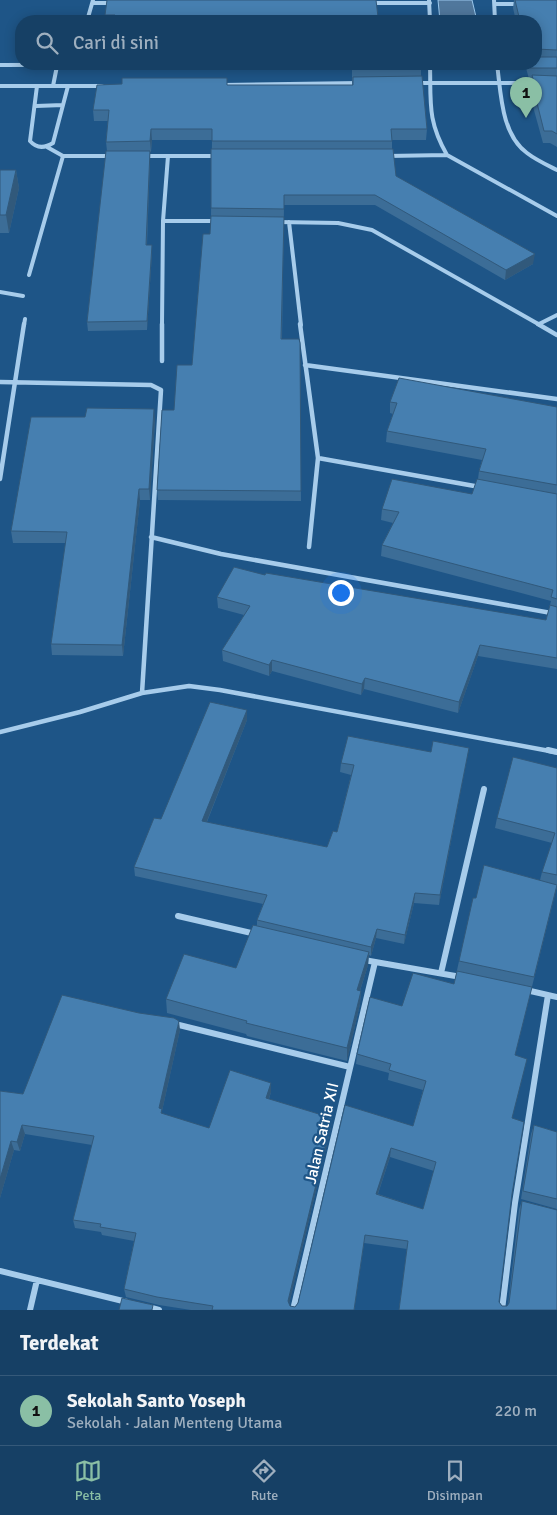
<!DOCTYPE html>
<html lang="id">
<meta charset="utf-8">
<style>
:root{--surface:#164065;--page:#234b6e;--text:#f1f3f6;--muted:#9eafbf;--line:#355979;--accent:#8abfa5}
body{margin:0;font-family:Signika,sans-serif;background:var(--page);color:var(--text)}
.you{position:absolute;left:340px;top:592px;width:18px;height:18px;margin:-12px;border:4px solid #fff;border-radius:50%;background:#1a73e8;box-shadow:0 0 0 8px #1a73e833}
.badge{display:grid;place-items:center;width:32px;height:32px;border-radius:50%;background:var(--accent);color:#111;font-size:16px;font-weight:700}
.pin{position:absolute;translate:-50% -41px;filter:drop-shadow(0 1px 2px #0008)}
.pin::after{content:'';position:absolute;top:26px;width:18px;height:15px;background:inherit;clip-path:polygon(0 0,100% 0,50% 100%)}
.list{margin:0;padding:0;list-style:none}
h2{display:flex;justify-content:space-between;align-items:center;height:65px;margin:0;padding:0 20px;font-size:21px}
h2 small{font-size:16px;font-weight:400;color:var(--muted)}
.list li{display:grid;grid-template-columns:32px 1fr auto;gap:15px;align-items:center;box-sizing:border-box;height:70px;padding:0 20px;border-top:1px solid var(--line)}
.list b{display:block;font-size:19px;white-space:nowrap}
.list p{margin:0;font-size:16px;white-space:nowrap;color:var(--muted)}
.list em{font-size:16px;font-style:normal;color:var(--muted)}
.icon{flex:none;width:28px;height:28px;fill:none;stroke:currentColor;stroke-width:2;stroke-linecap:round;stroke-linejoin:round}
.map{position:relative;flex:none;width:557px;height:1310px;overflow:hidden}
.search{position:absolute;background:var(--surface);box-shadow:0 2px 12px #0003;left:15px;right:15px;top:15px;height:55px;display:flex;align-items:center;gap:12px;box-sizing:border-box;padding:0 18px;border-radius:20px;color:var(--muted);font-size:19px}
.sheet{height:135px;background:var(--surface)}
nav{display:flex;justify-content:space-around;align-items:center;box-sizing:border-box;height:70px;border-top:1px solid var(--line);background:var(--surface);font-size:14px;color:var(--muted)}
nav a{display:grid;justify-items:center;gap:2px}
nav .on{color:var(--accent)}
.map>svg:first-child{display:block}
.water{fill:#50779c;stroke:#9ac8ed}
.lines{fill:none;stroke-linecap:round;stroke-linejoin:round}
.minor-far2{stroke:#a7cceb;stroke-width:4}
.minor-far1{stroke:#a7cceb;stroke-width:4.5}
.minor{stroke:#a7cceb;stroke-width:6}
.wall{fill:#3c6d97;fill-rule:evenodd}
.shaded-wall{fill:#31597b}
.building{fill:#467fb0;stroke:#31597b;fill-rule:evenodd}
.labels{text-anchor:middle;stroke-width:4.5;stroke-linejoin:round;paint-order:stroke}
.near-street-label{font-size:16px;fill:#fff;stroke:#1e5587}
</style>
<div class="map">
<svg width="557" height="1310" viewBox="0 0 557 1310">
<rect width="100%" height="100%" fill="#1e5587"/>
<path class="water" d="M438,0H472L477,21H440Z"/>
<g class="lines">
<path class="minor-far2" d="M429,0L430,21
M494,0L495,21
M93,3H112
M371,3H430
M495,4H519
M87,21L93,0
M430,64C431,102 427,120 447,155
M460,64L532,65
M497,64C501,93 501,134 527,153C536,160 547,165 557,170
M0,65L357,64
M418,83H537
M223,85L359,83
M0,86H102
M37,86L30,141C37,149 45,148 53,143L68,86
M53,86L57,66
M36,106L63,105
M47,147L63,156H111
M144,156H216
M387,156L447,155L557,216
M163,221H217
M278,222L338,223L372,230L540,325
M289,222L301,325
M29,275L63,156
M0,292L23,296
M539,324L557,315
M24,325L25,319
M162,325L163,221L168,156"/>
<path class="minor-far1" d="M300,324L318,458L309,547
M538,324L557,335
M162,361V324
M305,365L557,399
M0,382L151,385L161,390L142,693
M318,458L480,487
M0,479L24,324
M151,537L221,554L557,614
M0,732L80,712L142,693L189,686L220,690L555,752"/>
<path class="minor" d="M548,750L557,752
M178,916L256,934
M364,960L461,977
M441,973L484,789
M526,990L557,997
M179,1025L350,1067
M0,1271L127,1302
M148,1307L159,1310
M30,1310L37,1280
M293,1310L375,962
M502,1310L515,1203L548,995"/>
</g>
<path class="wall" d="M511,0H557V147L550,143H543L532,103L533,98L530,87L531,79H529L526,68L527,64H536V21H516L513,8L514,0Z
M105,15L378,17L416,21H105Z
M352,64L421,68V76L427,129L426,140H392V149L396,176L533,264L505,280L375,205H284L282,339L300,343L301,501L158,500L157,490L174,410L192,365L210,234L211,216L212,140H152L151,152H150V160L147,245L152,253L147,330L88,331L87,322L107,151L106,142L108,121H94L93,110L122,84L227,78V85H352Z
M0,170H16L19,188L9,233H0Z
M390,402L557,407V669L478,656L458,713L364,689L361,695L272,671L269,676L223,661L222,650L244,615L218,608L217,597L265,575L546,620L551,601L381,556L382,545L393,523L381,520L382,509L472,494L478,479L479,471L482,460L386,442L387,431L393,414L390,413Z
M85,417L155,420L150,500H140L123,656L52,655L51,644L66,543H13L11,531Z
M247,710V720L207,822L327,847L337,832L351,775L340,772L341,763L431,752L467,757L439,905L414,903L404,944L376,938L371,956L369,955L368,965L360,991H361L360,1004L347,1061L247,1036L246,1034L167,1013L166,999L236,968L257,926V920L263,904L135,876L134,867L161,819Z
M557,768V886L515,1055L512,1118V1194L499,1302L502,1306H507L508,1305L519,1209L522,1201L557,1310H399L407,1249L364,1243L354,1310H191L159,1305L126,1297L124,1289L134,1241L102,1235L101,1232L75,1228L73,1220L92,1145L25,1134L20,1151L14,1150L0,1198V1091L23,1094L180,1030L162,1111V1114L209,1128L271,1092L269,1099L332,1118L331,1127L289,1304L290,1306L295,1307L298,1303L345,1105L413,1126L423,1090L388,1080L389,1073L356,1064L357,1054L402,1006L454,984L459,961L476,898L540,880L542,872L552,843L495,828L497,818ZM390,1157L434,1171L423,1209L378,1194Z
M534,1125L557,1132V1209L521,1199L531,1134Z"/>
<path class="shaded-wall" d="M151,129L152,140L151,152L150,141Z
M150,151V160L146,254V245Z
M16,170L19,188L9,233L6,215Z
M152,245V253L147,330V321Z
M535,254L533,264L505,280L506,270Z
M154,409L155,420L150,500L149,489Z
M139,489L140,500L123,656L122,645Z
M480,645L478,656L458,713L459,702Z
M272,660V671L269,676V665Z
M365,678L364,689L361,695L362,684Z
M247,710V720L203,831L202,821Z
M469,748L467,757L439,905L440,895Z
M415,893L414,903L404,944L405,935Z
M377,929L376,938L371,956V947Z
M369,952L368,965L356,1003L357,990Z
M361,991L360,1004L347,1061V1048Z
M179,1021L180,1030L162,1111L163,1118L159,1108Z
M271,1083V1092L266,1107V1098Z
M332,1118L331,1127L288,1309V1301Z
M22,1125L25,1134L20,1151L17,1142Z
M11,1141L14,1150L0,1198V1179Z
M391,1148L390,1157L375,1202L376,1194Z"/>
<path class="building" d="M107,0H376L378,17H415L416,21H114L115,15H105Z
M515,0H557V50L536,49V21H520Z
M536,57H557V68H530L529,64H536Z
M352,64H421V68L353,69Z
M532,75L557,76V134L552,131H544L534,91H536Z
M422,76L427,129H391L392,141H212V129H151L150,141L106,142L109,110H93L97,85L122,84V78H227V85H353V77Z
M211,149H393L396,176L535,254L506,270L375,195H284V209L211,208Z
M106,151H150L146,245H152L147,321L87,322Z
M0,170H16L6,215H0Z
M211,216L284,217L281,339H299L300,343L301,491L157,490L162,410H174L177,365H192L203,234H210Z
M399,378L557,407V485L479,471L486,449L387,431L397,403L390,402Z
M87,408L154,409L149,489H139L122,645L51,644L67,532L11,531L31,417H85Z
M392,479L472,494L477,479L557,494V599L551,597L553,590L382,545L399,512L382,509Z
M234,567L265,575L266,573L546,620L550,605L557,607V658L480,645L459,702L365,678L362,684L272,660L269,665L222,650L250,606L217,597Z
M210,702L247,710L202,821L327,847L333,831L337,832L354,765L341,763L348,736L431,752L433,741L469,748L440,895L415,893L405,935L377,929L371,947L257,920L267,895L134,867L154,818L161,819Z
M513,757L557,768V875L542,872L555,833L497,818Z
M484,865L557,885L534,977L459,961L473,898H476Z
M253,925L369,952L357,990L361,991L347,1048L246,1023L247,1021L166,999L184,954L236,968Z
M457,971L532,987L515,1055L527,1059L512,1118L524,1122L512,1194L499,1302L502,1306H507L509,1303L522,1201L557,1210V1310H399L408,1241L365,1235L354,1310H212L213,1306L157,1297L124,1289L136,1233L100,1227L101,1224L73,1220L94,1136L22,1125L17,1142L11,1141L0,1179V1091L23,1094L62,995L139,1013L174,1018L179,1021L159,1108L162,1109L161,1113L209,1128L230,1070L271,1083L266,1098L332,1118L288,1301L290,1306L295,1307L298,1303L345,1105L413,1126L426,1081L389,1070L391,1064L357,1054L370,997L402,1006L413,973L454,984ZM391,1148L436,1162L423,1209L376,1194Z
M534,1125L557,1132V1199L523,1191Z
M122,1298L153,1305L152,1310H119Z"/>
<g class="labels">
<g class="near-street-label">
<text transform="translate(321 1133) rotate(-77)" y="6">Jalan Satria XII</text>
</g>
</g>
</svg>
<div class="you"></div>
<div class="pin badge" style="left:526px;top:118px">1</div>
<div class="search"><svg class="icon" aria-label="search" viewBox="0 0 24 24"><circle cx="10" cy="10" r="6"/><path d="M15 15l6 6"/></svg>Cari di sini</div>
</div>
<section class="sheet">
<h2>Terdekat<small></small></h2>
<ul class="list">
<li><span class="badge">1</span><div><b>Sekolah Santo Yoseph</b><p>Sekolah · Jalan Menteng Utama</p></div><em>220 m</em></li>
</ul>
</section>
<nav>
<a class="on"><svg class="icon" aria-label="map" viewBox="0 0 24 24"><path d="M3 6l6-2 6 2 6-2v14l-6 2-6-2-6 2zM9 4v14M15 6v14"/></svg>Peta</a>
<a><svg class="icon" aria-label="directions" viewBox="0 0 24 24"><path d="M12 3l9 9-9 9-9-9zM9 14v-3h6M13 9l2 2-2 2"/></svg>Rute</a>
<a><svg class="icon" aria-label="saved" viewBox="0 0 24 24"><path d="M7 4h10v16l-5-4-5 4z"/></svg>Disimpan</a>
</nav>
